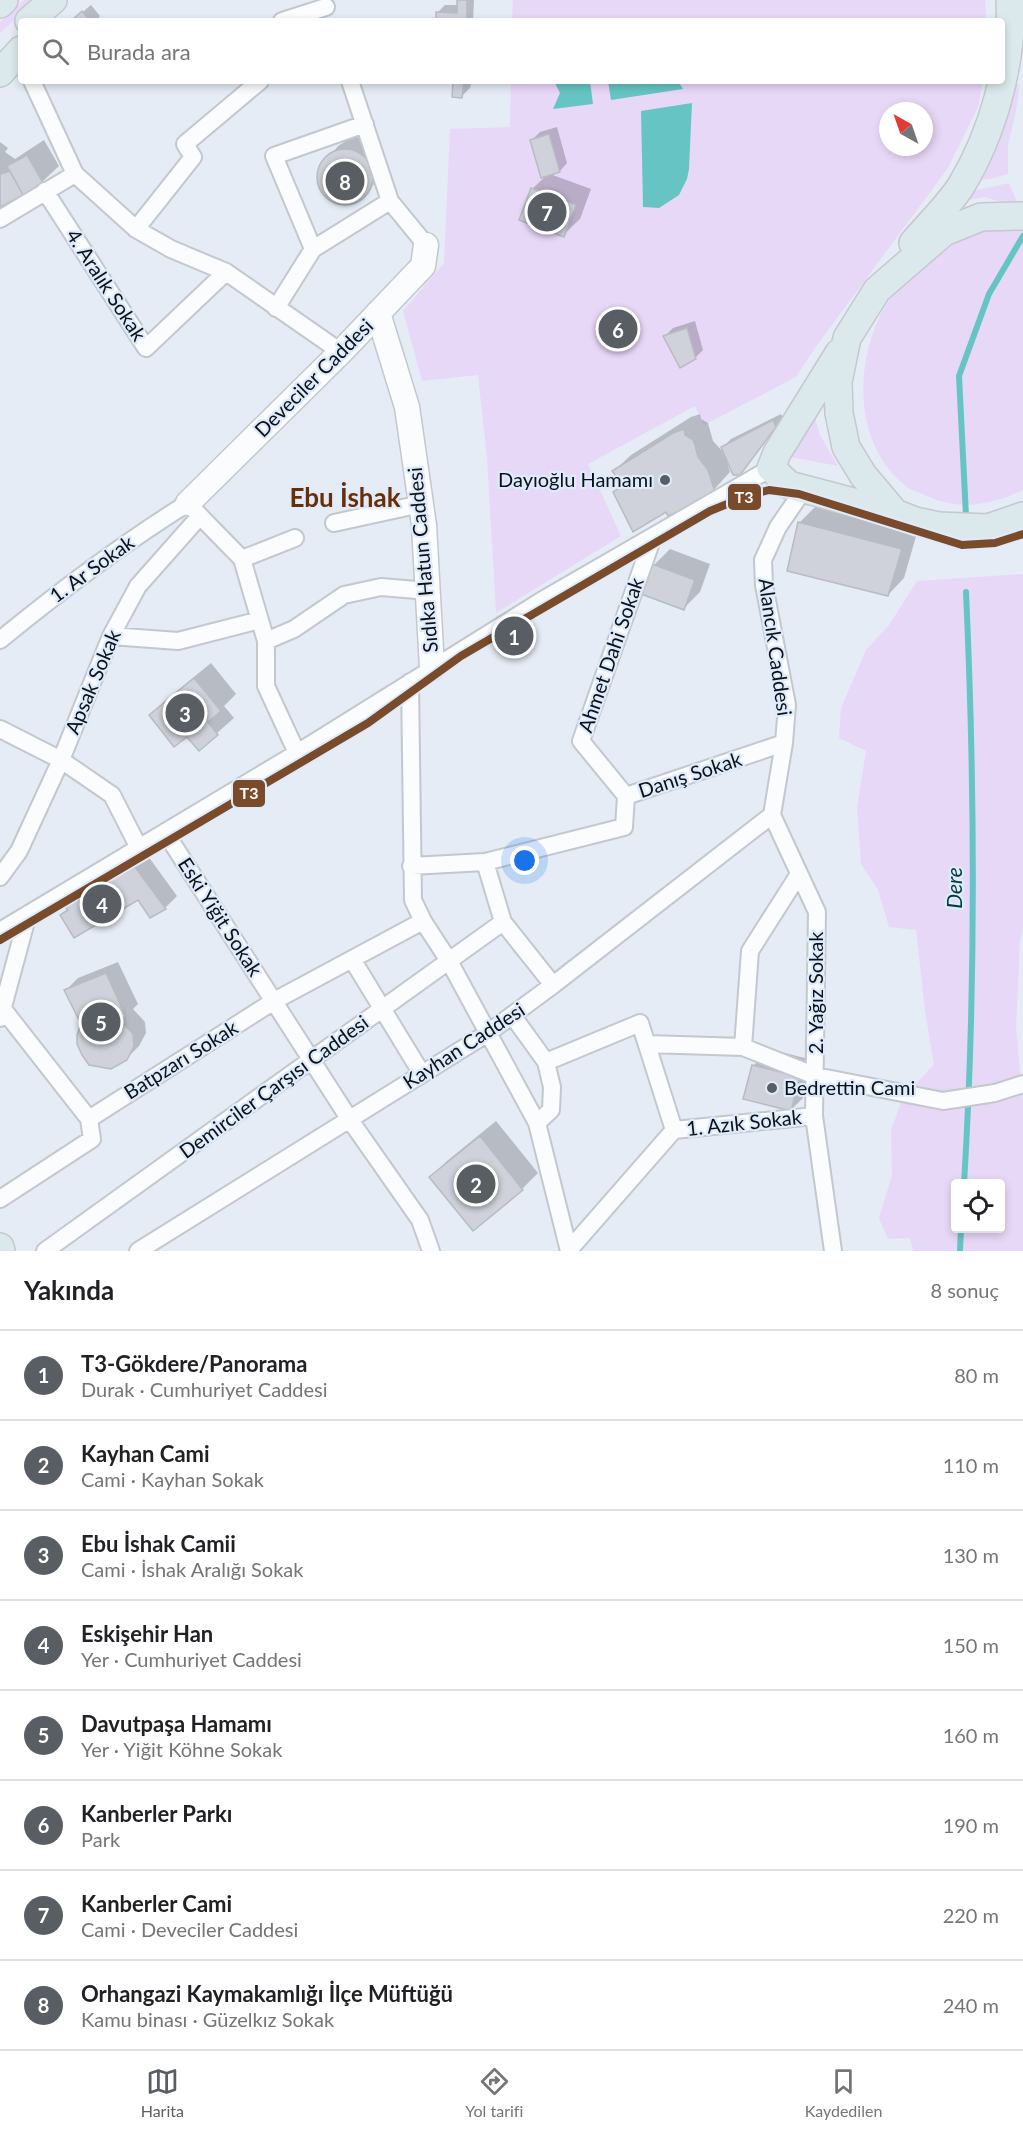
<!DOCTYPE html>
<html lang="tr">
<meta charset="utf-8">
<style>
:root{--surface:#fff;--page:#f6f6f6;--text:#202124;--muted:#757577;--line:#e0e0e0;--accent:#585e64}
body{margin:0;font-family:Lato,sans-serif;background:var(--page);color:var(--text)}
.controls{position:absolute;right:18px;bottom:18px;display:grid;overflow:hidden;border-radius:6px;box-shadow:0 3px 9px #0003}
.controls button{width:54px;height:54px;display:grid;place-items:center;padding:0;border:0;border-bottom:2px solid var(--line);background:var(--surface);color:var(--text);font:30px sans-serif}
.compass{position:absolute;left:879px;top:102px;width:54px;height:54px;border-radius:50%;background:var(--surface);box-shadow:0 3px 9px #0003;rotate:320deg}
.you{position:absolute;left:525px;top:861px;width:21px;height:21px;margin:-15px;border:4px solid #fff;border-radius:50%;background:#1a73e8;box-shadow:0 0 0 9px #1a73e833}
.badge{display:grid;place-items:center;width:39px;height:39px;border-radius:50%;background:var(--accent);color:#fff;font-size:20px;font-weight:700}
.pin{position:absolute;translate:-50% -50%;border:3px solid #fff;box-shadow:0 2px 6px #0006}
.list{margin:0;padding:0;list-style:none}
h2{display:flex;justify-content:space-between;align-items:center;height:78px;margin:0;padding:0 24px;font-size:26px}
h2 small{font-size:20px;font-weight:400;color:var(--muted)}
.list li{display:grid;grid-template-columns:39px 1fr auto;gap:18px;align-items:center;box-sizing:border-box;height:90px;padding:0 24px;border-top:2px solid var(--line)}
.list b{display:block;font-size:22px;white-space:nowrap}
.list p{margin:0;font-size:20px;white-space:nowrap;color:var(--muted)}
.list em{font-size:20px;font-style:normal;color:var(--muted)}
.icon{flex:none;width:33px;height:33px;fill:none;stroke:currentColor;stroke-width:2;stroke-linecap:round;stroke-linejoin:round}
.map{position:relative;flex:none;width:1023px;height:1251px;overflow:hidden}
.search{position:absolute;background:var(--surface);box-shadow:0 3px 9px #0003;left:18px;right:18px;top:18px;height:66px;display:flex;align-items:center;gap:15px;box-sizing:border-box;padding:0 21px;border-radius:6px;color:var(--muted);font-size:22px}
.sheet{height:798px;background:var(--surface)}
nav{display:flex;justify-content:space-around;align-items:center;box-sizing:border-box;height:84px;border-top:2px solid var(--line);background:var(--surface);font-size:16px;color:var(--muted)}
nav a{display:grid;justify-items:center;gap:3px}
nav .on{color:var(--accent)}
.map>svg:first-child{display:block}
.green{fill:#e8d8f8;fill-rule:evenodd}
.water{fill:#66c5c4}
.shadow{fill:#0003}
.lines{fill:none;stroke-linecap:round;stroke-linejoin:round}
.stream{stroke:#66c5c4;stroke-width:6}
.building{fill:#cfd2da;stroke:#b8bbc2;stroke-width:1.5}
.street-casing{stroke:#c2c8ce;stroke-width:20}
.secondary-casing{stroke:#c2c8ce;stroke-width:27}
.primary-casing{stroke:#c5c8cc;stroke-width:30}
.street{stroke:#fbfcfe;stroke-width:16}
.secondary{stroke:#fbfcfe;stroke-width:24}
.primary{stroke:#dce9ec;stroke-width:27}
.tram-1-casing{stroke:#deebfc;stroke-width:12}
.tram-1{stroke:#7a4b2a;stroke-width:8}
.poi-dot{fill:#585e64;stroke:#deebfc;stroke-width:2}
.labels{text-anchor:middle;stroke-width:4.5;stroke-linejoin:round;paint-order:stroke}
.street-label{font-size:20px;fill:#0c1116;stroke:#deebfc}
.poi-label{font-size:20px;fill:#0c1116;stroke:#deebfc;text-anchor:end}
.water-label{font-size:21px;font-style:italic;fill:#003c3a;stroke:#deebfc}
.district-label{font-size:26px;font-weight:bold;fill:#6b2e04;stroke:#deebfc}
.line-badge{stroke:#deebfc;stroke-width:2}
.badge-label{font-size:16px;text-anchor:middle;font-weight:bold;fill:#fff}
</style>
<div class="map">
<svg width="1023" height="1251" viewBox="0 0 1023 1251">
<rect width="100%" height="100%" fill="#e5ecf5"/>
<path class="green" d="M24,0H37L0,33V22Z
M513,0H985L986,21H512Z
M511,81H983L978,107L948,168L815,348L796,377L704,425L695,406L588,464L621,536L496,613L487,458L478,375L422,381L403,311L444,263L450,129L510,127ZM888,111H924V147H888Z
M1012,84H1020L1016,111L1008,145V174L990,179L978,180Z
M1009,183L1017,202L1009,204L984,197L964,201L968,192Z
M993,228H1023V490C992,505 959,511 927,496C920,493 912,491 906,486C848,441 854,346 895,291C903,279 923,261 934,253C952,240 972,234 993,228Z
M815,418L820,435L838,466L791,457Z
M1023,574V926L1020,943L1016,1027L1023,1102V1251H913L910,1238L888,1239L879,1218L892,1175L891,1130L903,1097L934,1065L925,1011L916,930L889,927L878,890L861,864L857,808L866,751L839,738L841,708L866,650L889,625L917,581ZM956,1184H1000V1228H956Z"/>
<path class="water" d="M554,81H590L593,104L553,109L560,93Z
M608,81H678L683,89L611,100Z
M692,103L689,169L687,179L679,195L659,208L643,207L641,111Z"/>
<path class="shadow" d="M459,0H474L473,21H437V13L445,5H458Z
M91,5L100,16L96,21H72Z
M432,81H472L470,88L462,96L454,82Z
M557,127L567,163L560,171L550,174L591,189L580,219L563,235L532,189L547,175L532,140L540,132Z
M354,138H364L380,179L353,202H337L324,192L319,176L321,167L338,146L346,141Z
M44,140L59,166L42,182L0,206V142L8,148L5,152L15,159Z
M695,321L703,350L695,358L665,336L673,328Z
M700,414L701,419L708,423L713,441L726,455L723,447L731,439L781,414L783,418L739,474L728,458L726,459L730,472L709,495L669,514L667,510L615,493L623,484L614,471L631,455L691,417Z
M816,506L917,533L904,578L888,595L799,523Z
M670,549L710,564L700,592L684,608L654,565Z
M211,663L236,694L224,706L234,718L199,749L188,735L151,715L167,699Z
M148,856L177,896L165,908L138,898L61,916L80,896L94,887L96,890L123,869Z
M118,962L138,1004L133,1009L145,1022L146,1033L139,1046L126,1059L82,1024L66,990L78,978Z
M770,1049L816,1061L807,1094L791,1110L754,1065Z
M496,1121L538,1173L522,1189L431,1177L447,1161Z"/>
<g class="lines">
<path class="stream" d="M966,516L959,376L989,294L1023,236
M964,1184C976,987 975,789 966,592
M960,1251L961,1228"/>
</g>
<path class="building" d="M457,0H467V21H436V12L457,13Z
M82,11L90,21H71Z
M453,81H464L462,98L452,97Z
M549,134L560,172L541,178L530,140Z
M317 177a28 28 0 1 1 56 0a28 28 0 1 1-56 0Z
M27,155L43,183L23,195L7,166Z
M10,171L23,195L0,207V174Z
M531,188L576,205L564,237L519,220Z
M687,328L696,359L680,368L663,336Z
M773,420L776,427L740,475H733L721,447Z
M684,429L685,435L692,439L695,445L698,457L708,470L714,489L710,496L695,501L690,506L668,516L666,512L633,532L613,492L623,485L612,471L673,433Z
M798,522L902,549L888,596L787,571Z
M652,564L695,580L684,610L641,594Z
M194,678L221,711L208,722L218,735L199,751L187,737L174,747L149,715Z
M135,867L166,909L150,918L138,900L74,938L60,915L68,910L66,908L81,898L83,901L110,883L109,881Z
M106,973L126,1017L120,1020L133,1034L134,1046L127,1060L111,1069L89,1065L82,1055L77,1044V1035L81,1024L64,990Z
M752,1065L800,1077L791,1111L743,1099Z
M480,1136L523,1190L473,1231L429,1177Z"/>
<g class="lines">
<defs>
<path id="street" d="M282,21L326,7
M32,81L75,174L136,229L171,249L226,272L341,352
M350,81L390,201L426,245
M45,191L146,348L226,272
M0,219L75,174
M136,229L193,157L185,144L260,81
M313,249L274,156L365,124
M276,308L313,249L390,201
M200,516L242,559L266,641V686L297,753
M334,523L421,504
M242,559L295,538
M111,636L178,641L260,620
M0,640C60,591 122,544 188,503L200,516L138,586L111,636L61,760L19,851L0,877
M266,641L294,629L344,595L381,587L428,591
M410,682L413,900L423,921L449,961L537,1123L569,1251
M0,729L61,760L112,795L139,848
M626,796L581,741L653,537
M772,815L817,912L814,1116L833,1251
M772,815L784,743L787,705L764,585L763,560L778,527L804,489
M165,832L350,1120L420,1220L431,1251
M485,862L503,922L553,985
M411,866L485,862L624,827L626,796L784,743
M0,931L297,753L541,601L771,468
M352,959L422,1074
M512,1015L546,1062L552,1087L551,1110L537,1123
M0,1018L28,914
M648,1044L743,1047L816,1076L943,1101L995,1093L1023,1084
M743,1047L750,951L799,874
M546,1062L640,1023L674,1130
M89,1119L274,1001L423,921
M674,1130L814,1116
M0,1199L92,1139L89,1119L3,1009
M569,1250L674,1130
M45,1251L503,922
M138,1251L488,1033L553,985L772,815"/>
<path id="secondary" d="M378,313L407,407L424,525L432,668
M188,503L341,352L423,266L426,245"/>
<path id="primary" d="M0,4L4,0
M29,21L53,0
M0,73L21,50
M1023,216L981,217L944,232L877,290L847,338L838,382L839,413L846,447L863,475L895,513L915,521L939,526L988,528L1023,516
M913,243C929,224 948,206 961,186C993,133 1013,62 1010,0
M839,353L777,453L771,468L789,485L895,513
M0,1247L1,1251"/>
</defs>
<use href="#street" class="street-casing"/>
<use href="#secondary" class="secondary-casing"/>
<use href="#primary" class="primary-casing"/>
<use href="#street" class="street"/>
<use href="#secondary" class="secondary"/>
<use href="#primary" class="primary"/>
<defs>
<path id="tram-1" d="M0,940L368,723L461,656L710,511L747,496L769,490L799,494L962,545L995,543L1023,534"/>
</defs>
<use href="#tram-1" class="tram-1-casing"/>
<use href="#tram-1" class="tram-1"/>
</g>
<g class="poi-dot">
<circle cx="665" cy="480" r="6"/>
<circle cx="772" cy="1088" r="6"/>
</g>
<g class="labels">
<g class="street-label">
<text transform="translate(106 285) rotate(57)" y="7">4. Aralık Sokak</text>
<text transform="translate(314 378) rotate(-45)" y="7">Deveciler Caddesi</text>
<text transform="translate(423 560) rotate(-95)" y="7">Sıdıka Hatun Caddesi</text>
<text transform="translate(92 569) rotate(-36)" y="7">1. Ar Sokak</text>
<text transform="translate(775 647) rotate(82)" y="7">Alancık Caddesi</text>
<text transform="translate(611 655) rotate(-71)" y="7">Ahmet Dahi Sokak</text>
<text transform="translate(93 682) rotate(-67)" y="7">Apsak Sokak</text>
<text transform="translate(690 775) rotate(-18)" y="7">Danış Sokak</text>
<text transform="translate(220 917) rotate(57)" y="7">Eski Yiğit Sokak</text>
<text transform="translate(816 993) rotate(-90)" y="7">2. Yağız Sokak</text>
<text transform="translate(464 1046) rotate(-33)" y="7">Kayhan Caddesi</text>
<text transform="translate(181 1060) rotate(-32)" y="7">Batpzarı Sokak</text>
<text transform="translate(274 1087) rotate(-36)" y="7">Demirciler Çarşısı Caddesi</text>
<text transform="translate(744 1123) rotate(-6)" y="7">1. Azık Sokak</text>
</g>
<g class="poi-label">
<text x="653" y="487">Dayıoğlu Hamamı</text>
<text x="784" y="1095" text-anchor="start">Bedrettin Cami</text>
</g>
<g class="water-label">
<text transform="translate(955 888) rotate(-90)" y="7">Dere</text>
</g>
<g class="district-label">
<text x="345" y="507">Ebu İshak</text>
</g>
</g>
<g class="line-badge">
<rect x="727" y="483" width="35" height="28" rx="6" fill="#7a4b2a"/>
<rect x="232" y="779" width="34" height="29" rx="6" fill="#7a4b2a"/>
</g>
<g class="badge-label">
<text x="744" y="503">T3</text>
<text x="249" y="799">T3</text>
</g>
</svg>
<div class="controls">
<button><svg class="icon" aria-label="locate" viewBox="0 0 24 24"><circle cx="12" cy="12" r="6"/><path d="M12 2v4M12 18v4M2 12h4M18 12h4"/></svg></button>
</div>
<svg class="compass" viewBox="-18 -18 36 36"><path d="M0-13l5 13h-10z" fill="#e53935"/><path d="M0 13l5-13h-10z" fill="#757577"/></svg>
<div class="you"></div>
<div class="pin badge" style="left:514px;top:636px">1</div>
<div class="pin badge" style="left:476px;top:1184px">2</div>
<div class="pin badge" style="left:185px;top:713px">3</div>
<div class="pin badge" style="left:102px;top:904px">4</div>
<div class="pin badge" style="left:101px;top:1022px">5</div>
<div class="pin badge" style="left:618px;top:329px">6</div>
<div class="pin badge" style="left:547px;top:212px">7</div>
<div class="pin badge" style="left:345px;top:181px">8</div>
<div class="search"><svg class="icon" aria-label="search" viewBox="0 0 24 24"><circle cx="10" cy="10" r="6"/><path d="M15 15l6 6"/></svg>Burada ara</div>
</div>
<section class="sheet">
<h2>Yakında<small>8 sonuç</small></h2>
<ul class="list">
<li><span class="badge">1</span><div><b>T3-Gökdere/Panorama</b><p>Durak · Cumhuriyet Caddesi</p></div><em>80 m</em></li>
<li><span class="badge">2</span><div><b>Kayhan Cami</b><p>Cami · Kayhan Sokak</p></div><em>110 m</em></li>
<li><span class="badge">3</span><div><b>Ebu İshak Camii</b><p>Cami · İshak Aralığı Sokak</p></div><em>130 m</em></li>
<li><span class="badge">4</span><div><b>Eskişehir Han</b><p>Yer · Cumhuriyet Caddesi</p></div><em>150 m</em></li>
<li><span class="badge">5</span><div><b>Davutpaşa Hamamı</b><p>Yer · Yiğit Köhne Sokak</p></div><em>160 m</em></li>
<li><span class="badge">6</span><div><b>Kanberler Parkı</b><p>Park</p></div><em>190 m</em></li>
<li><span class="badge">7</span><div><b>Kanberler Cami</b><p>Cami · Deveciler Caddesi</p></div><em>220 m</em></li>
<li><span class="badge">8</span><div><b>Orhangazi Kaymakamlığı İlçe Müftüğü</b><p>Kamu binası · Güzelkız Sokak</p></div><em>240 m</em></li>
</ul>
</section>
<nav>
<a class="on"><svg class="icon" aria-label="map" viewBox="0 0 24 24"><path d="M3 6l6-2 6 2 6-2v14l-6 2-6-2-6 2zM9 4v14M15 6v14"/></svg>Harita</a>
<a><svg class="icon" aria-label="directions" viewBox="0 0 24 24"><path d="M12 3l9 9-9 9-9-9zM9 14v-3h6M13 9l2 2-2 2"/></svg>Yol tarifi</a>
<a><svg class="icon" aria-label="saved" viewBox="0 0 24 24"><path d="M7 4h10v16l-5-4-5 4z"/></svg>Kaydedilen</a>
</nav>
